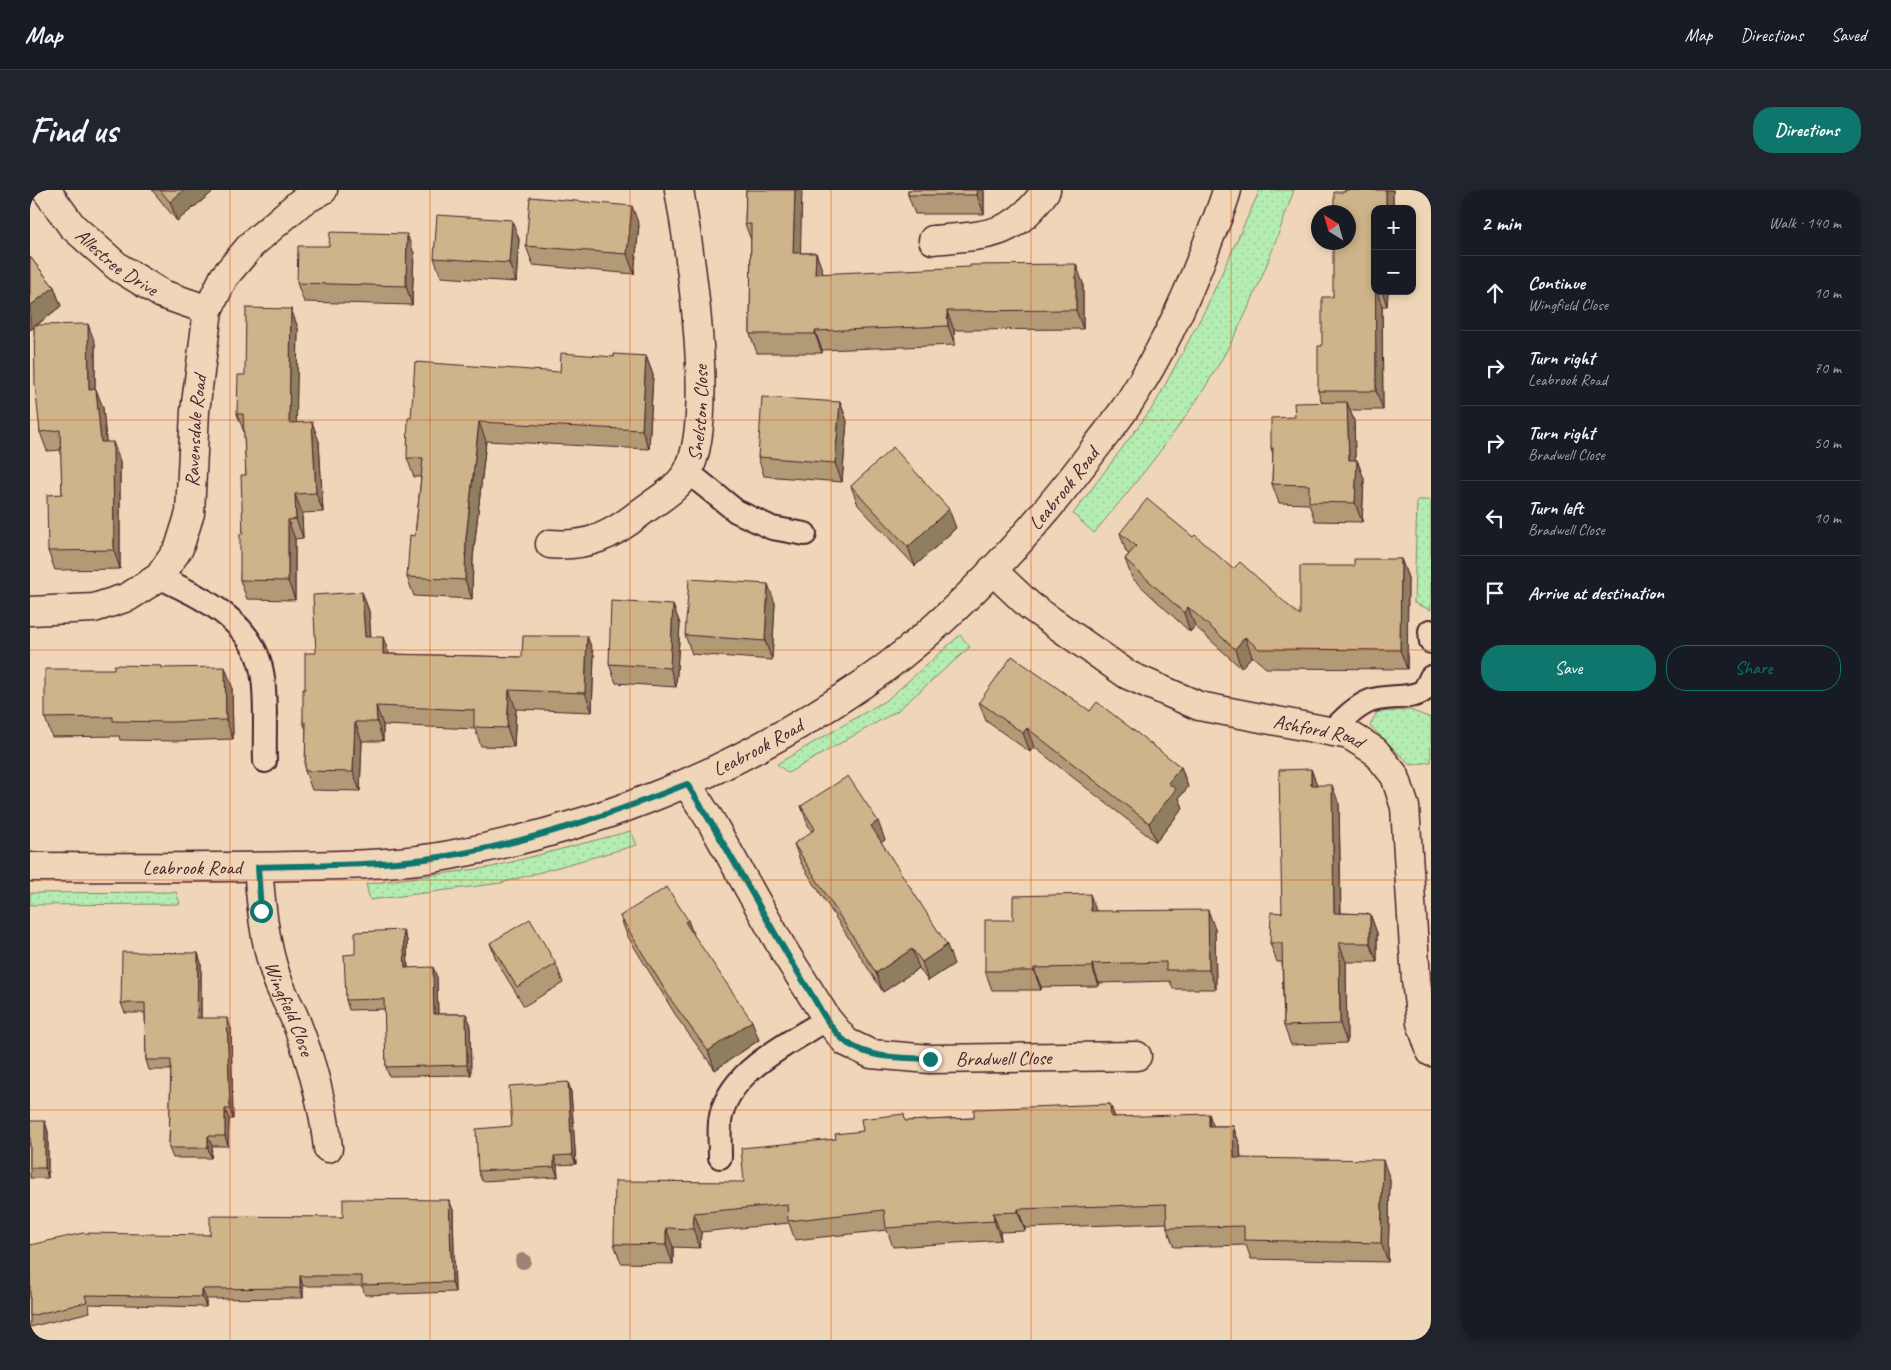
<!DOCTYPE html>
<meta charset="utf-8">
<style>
:root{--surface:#171b24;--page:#20242c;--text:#f1f3f6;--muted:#9ea1a6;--line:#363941;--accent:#0f766e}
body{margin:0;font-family:Caveat,sans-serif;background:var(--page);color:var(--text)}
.controls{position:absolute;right:15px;top:15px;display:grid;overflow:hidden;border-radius:10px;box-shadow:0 2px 8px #0003}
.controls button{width:45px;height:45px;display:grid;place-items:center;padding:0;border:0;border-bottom:1px solid var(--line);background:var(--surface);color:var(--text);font:25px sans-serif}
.compass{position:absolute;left:1281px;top:15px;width:45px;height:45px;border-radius:50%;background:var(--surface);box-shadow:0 2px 8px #0003;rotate:323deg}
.stop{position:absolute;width:15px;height:15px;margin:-11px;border:4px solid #0f766e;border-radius:50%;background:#fff}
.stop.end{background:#0f766e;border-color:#fff;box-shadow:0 1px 5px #0008}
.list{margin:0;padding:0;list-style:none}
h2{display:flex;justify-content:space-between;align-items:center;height:65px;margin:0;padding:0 20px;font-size:21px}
h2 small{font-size:16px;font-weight:400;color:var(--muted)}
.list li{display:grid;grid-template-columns:32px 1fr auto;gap:15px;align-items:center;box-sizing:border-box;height:75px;padding:0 20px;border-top:1px solid var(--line)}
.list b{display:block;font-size:19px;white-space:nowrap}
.list p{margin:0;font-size:16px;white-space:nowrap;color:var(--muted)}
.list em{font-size:16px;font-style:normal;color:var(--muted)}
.actions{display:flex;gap:10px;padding:15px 20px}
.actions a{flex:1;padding:11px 0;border:1px solid var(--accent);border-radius:20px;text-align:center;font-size:18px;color:var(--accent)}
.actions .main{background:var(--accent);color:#fff}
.icon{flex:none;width:28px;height:28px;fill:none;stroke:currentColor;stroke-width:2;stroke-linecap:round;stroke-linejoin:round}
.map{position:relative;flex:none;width:1401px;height:1150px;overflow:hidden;border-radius:20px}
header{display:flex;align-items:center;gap:30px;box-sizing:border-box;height:70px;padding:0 25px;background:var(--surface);border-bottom:1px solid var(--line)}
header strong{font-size:24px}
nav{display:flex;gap:28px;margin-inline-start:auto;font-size:18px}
.intro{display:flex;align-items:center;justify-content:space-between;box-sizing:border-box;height:120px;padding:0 30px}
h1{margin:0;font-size:35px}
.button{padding:12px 22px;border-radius:20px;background:var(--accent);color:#fff;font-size:18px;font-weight:700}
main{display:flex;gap:30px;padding:0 30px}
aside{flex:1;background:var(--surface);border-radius:20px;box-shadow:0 2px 8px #0003}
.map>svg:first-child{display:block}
.grass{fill:url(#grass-dots);stroke:#7f866e}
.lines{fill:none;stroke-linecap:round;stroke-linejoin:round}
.lane-casing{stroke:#4a1f2b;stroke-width:26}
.street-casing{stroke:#4a1f2b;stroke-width:31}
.secondary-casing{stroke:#4a1f2b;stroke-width:31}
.lane{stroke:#f0d6b8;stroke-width:22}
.street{stroke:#f0d6b8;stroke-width:28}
.secondary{stroke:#f0d6b8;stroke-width:28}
.tree{fill:#9e8275}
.wall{fill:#b19b77;stroke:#4a1f2b}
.shaded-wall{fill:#907e61;stroke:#4a1f2b}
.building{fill:#ceb48a;stroke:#4a1f2b}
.route{stroke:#0f766e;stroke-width:6}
.grid{fill:none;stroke:#d05011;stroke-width:1;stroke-opacity:0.55}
.labels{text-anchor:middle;stroke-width:4;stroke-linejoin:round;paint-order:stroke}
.street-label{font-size:20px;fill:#4a1f2b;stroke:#f0d6b8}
</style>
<header>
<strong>Map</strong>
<nav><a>Map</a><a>Directions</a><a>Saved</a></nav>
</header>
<div class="intro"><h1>Find us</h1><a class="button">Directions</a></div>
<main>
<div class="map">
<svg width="1401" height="1150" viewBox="0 0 1401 1150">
<defs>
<pattern id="grass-dots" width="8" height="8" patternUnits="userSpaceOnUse" patternTransform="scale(1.25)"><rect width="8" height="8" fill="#b4edb1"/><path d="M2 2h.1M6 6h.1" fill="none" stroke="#9ccb98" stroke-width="1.8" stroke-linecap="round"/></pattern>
</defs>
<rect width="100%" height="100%" fill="#f0d6b8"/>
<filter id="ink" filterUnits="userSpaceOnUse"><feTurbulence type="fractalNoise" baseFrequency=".02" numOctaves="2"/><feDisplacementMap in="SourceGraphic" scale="10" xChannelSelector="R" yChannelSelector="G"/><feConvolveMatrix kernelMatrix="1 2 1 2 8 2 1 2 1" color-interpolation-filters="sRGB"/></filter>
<g filter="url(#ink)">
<path class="grass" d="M1230,0H1264C1245,54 1226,108 1198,158C1162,225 1113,284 1064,343L1043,324L1125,214L1175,120Z
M1387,310H1401V420L1384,413Z
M930,445L940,457L867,521L758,583L747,574L858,509Z
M1380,520L1401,528V572L1381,575L1340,536L1347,522Z
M601,641L607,655L471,693L340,710L336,694L462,677Z
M146,702L150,714L0,715V703Z"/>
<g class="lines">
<defs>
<path id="lane" d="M658,282L706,321L742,338L775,344
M129,387C171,407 223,431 232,482C237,506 234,546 235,571
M1400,441L1401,452
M1301,542C1313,530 1325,517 1340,511C1355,505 1381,510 1393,501C1396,498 1399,491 1401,487
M690,967C690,956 689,943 690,932C696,881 759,854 797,829"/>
<g id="street">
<path id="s1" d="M16,0L42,36L88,77L132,104L178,120"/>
<path d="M903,50C955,45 984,48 1016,0"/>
<path id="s2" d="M520,354C558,357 581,346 610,323C626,311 648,299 658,281C686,227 660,62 649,0"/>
<path id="s3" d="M962,380L1000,416L1098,485L1169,516L1319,545L1345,561L1365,586L1375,617L1386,790L1391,833L1401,862"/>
<path id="s4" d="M0,421L64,418L98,407L129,387L149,358L160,323L165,221L178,120L194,87L222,54L271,12L293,0"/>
<path id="s5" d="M657,594L682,633L754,761L797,829L816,852L841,864L900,869L1107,866"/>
<path id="s6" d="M228,677C231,713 234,751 246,786C251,801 259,815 265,829C282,872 293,912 298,958"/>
</g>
<g id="secondary">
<path id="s7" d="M0,677C88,677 175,678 263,676C315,675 368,675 420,665C572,637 706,581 833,494C919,435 997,348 1060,265C1073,247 1088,230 1100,211C1131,163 1156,110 1176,57C1183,38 1192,19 1197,0"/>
</g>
</defs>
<use href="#lane" class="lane-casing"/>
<use href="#street" class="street-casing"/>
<use href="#secondary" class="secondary-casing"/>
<use href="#lane" class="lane"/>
<use href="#street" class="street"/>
<use href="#secondary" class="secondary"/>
</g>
<circle class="tree" cx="493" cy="1071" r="8"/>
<path class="wall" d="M122,0H185L147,31Z
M716,0L771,63H786L793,84L1053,93V139L924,140L925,155L792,160V163H727L720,144L721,50L715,34Z
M878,0H954V24H885L878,5Z
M1315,0H1363V19H1345V101H1358L1357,116H1352L1353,220H1320L1324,231L1325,270H1327L1334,289L1332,332L1285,331L1279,314L1249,313L1242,294L1243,264L1241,258L1292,213L1288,201L1292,156L1303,107Z
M609,35L604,84L503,75L496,56Z
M489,49L486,92L411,87L404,68Z
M384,63L382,115L274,112L267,93Z
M0,67L24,97L31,116L7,135L65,153V199L73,218L76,252L90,271V379L25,380L18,361L32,304L31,260L17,261L10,242L4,137L0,140Z
M261,119L268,138L266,232L289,251L293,322L272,323L273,348L265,349V410L217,409L210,390L216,285L214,242L207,224L215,185Z
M616,166L623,185L619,259L456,251L443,368L442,409L384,406L377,387L385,346L391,287H384L377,268L530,182L584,167Z
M810,212L817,231L812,292L734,286L728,267Z
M821,296L926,338L885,376L828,315Z
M1090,343L1163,347L1203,379L1270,426L1324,376L1371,369L1378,388L1377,479L1236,478L1222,466L1211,478L1165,436L1160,442L1102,388L1095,369L1099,364L1096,362Z
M332,402L339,421L341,447L359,464L492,467L557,446L564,465L562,522L486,519L484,557L451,556L445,539L353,535V551H332L330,601L282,600L275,581L276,539L273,533L275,499L286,463Z
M745,413L742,470L662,464L655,445Z
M643,415L650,434L646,497L586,493L579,474Z
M133,478L202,496L203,549L147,551L90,550L89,546L22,547L15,528L84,479Z
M949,512L1060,521L1151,577L1158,597L1149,608L1153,618L1126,652L1004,557L1000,562L956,531Z
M1281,579L1287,595L1309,614L1311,723L1340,724L1347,743V772H1316L1317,853L1261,855L1254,836L1252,772H1247L1240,753L1252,723Z
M771,616L855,650L851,652L924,774L898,791L889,778L853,802L771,673L764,654L782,642L778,635Z
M1066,721L1185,739L1186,799H1143L1140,791L1069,793V796L1011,797V800H962L955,781L983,730Z
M590,726L662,743L729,850L685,880L648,829L597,745Z
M373,740L377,750L378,778L407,787L408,824H436L440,833L441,885L359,886L356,877L355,819L319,820L316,810L325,764Z
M460,753L526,774L533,793L494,816L467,772Z
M168,763L171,773V828L201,838L203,929H199L198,956H182L181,968H143L139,958L141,880H119L116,870L115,823H95L91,813Z
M538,892L541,902L546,974L527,975L528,987L452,991L448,981L482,936Z
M1080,914L1085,927L1183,936H1203L1210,955L1211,968L1360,989L1358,1072L1221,1069L1216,1055L1144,1057L1137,1038V1033L995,1038V1041L970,1042L971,1050L863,1057L857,1040L765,1050L759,1033L671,1042L670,1058L643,1057V1074L591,1073L584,1054L806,949L833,941L877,931L944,928Z
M0,931L18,941V988H0Z
M419,1010L423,1020L425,1102L335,1105L332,1096H273V1108L176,1109V1117L59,1114L60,1122L0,1137V1055L180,1045L313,1027Z"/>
<path class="shaded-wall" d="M154,0H185L147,31L140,12Z
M765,0H772L770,82L763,63Z
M947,0H954V24L947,5Z
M1356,0H1363V19H1356Z
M602,16L609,35L604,84L597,64Z
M482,30L489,49L486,92L479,73Z
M377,44L384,63L382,115L376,96Z
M786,63L793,82L792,103L785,84Z
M1046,74L1053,93V139L1046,120Z
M24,97L31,116L0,140V116Z
M1345,101H1347L1352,116L1353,220L1346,201Z
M1352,101H1358L1357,116Z
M261,119L268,138L266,252L259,233Z
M917,121L924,140L925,155L918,136Z
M58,134L65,153V219L59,200Z
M785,141L792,160V163L785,144Z
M616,166L623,185L619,259L612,240Z
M66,199L73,218L78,271L71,252Z
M810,212L817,231L812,292L805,273Z
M1317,212L1324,231L1326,289L1319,270Z
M282,232L289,251L293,322L286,303Z
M449,232L456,251L443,368L442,409L435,390L436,348Z
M83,252L90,271V379L84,360Z
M1327,270L1334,289L1332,332L1325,313Z
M265,304L272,323L273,348L266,329Z
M919,319L926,338L885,376L878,357Z
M258,330L265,349V410L258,391Z
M1371,369L1378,388L1377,479L1370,460Z
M738,394L745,413L742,470L735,451Z
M332,402L339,421L342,466L335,447Z
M643,415L650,434L646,497L640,478Z
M1158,417L1165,436L1160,442L1154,423Z
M557,446L564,465L562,522L555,503Z
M353,447L360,466L353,464Z
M1215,447L1222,466L1211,478L1205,459Z
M195,477L202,496L203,549L196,530Z
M479,500L486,519L484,557L477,538Z
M346,516L353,535V551L347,532Z
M325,532L332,551L330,601L323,582Z
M997,538L1004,557L1000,562L993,543Z
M1151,577L1158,597L1149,608L1153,618L1126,652L1119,633L1138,593Z
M1281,579L1288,598L1281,595Z
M1302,595L1309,614L1311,742L1304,723Z
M848,631L855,650L848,655L841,636Z
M1060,704L1067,723L1061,721Z
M1178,720L1185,739L1186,799L1179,780Z
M1340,724L1347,743V772L1340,753Z
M658,730L665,749L655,732Z
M373,740L377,750L378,788L375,778Z
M1309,753L1316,772L1317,853L1310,834Z
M917,755L924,774L898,791L892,772Z
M882,759L889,778L853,802L846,783Z
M168,763L171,773V838L167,828Z
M1062,774L1069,793V796L1062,777Z
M403,777L407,787L408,834L404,824Z
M1004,778L1011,797V800L1004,781Z
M436,824L440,833L441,885L437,875Z
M197,828L201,838L203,929L200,919Z
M722,831L729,850L685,880L678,861Z
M538,892L541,902L546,974L542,965Z
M1080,914L1087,933L1081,927Z
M195,919L199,929L198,956L195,946Z
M1179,924L1186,943L1179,936Z
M15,931L18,941V988L15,978Z
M1203,936L1210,955L1211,987L1204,968Z
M178,946L182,956L181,968L178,958Z
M524,966L527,975L528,987L524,977Z
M1353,970L1360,989L1358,1072L1351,1053Z
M419,1010L423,1020L425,1102L422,1092Z
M988,1019L995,1038V1041L988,1022Z
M664,1023L671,1042L670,1058L663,1039Z
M963,1023L970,1042L971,1050L964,1031Z
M636,1038L643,1057V1074L636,1055Z
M270,1086L273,1096V1108L270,1098Z
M172,1099L176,1109V1117L172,1107Z"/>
<path class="building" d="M130,0H154L140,12Z
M716,0H765L763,63H786L785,84L940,77V75L1046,74V120L917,121L918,136L785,141V144H720L721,34H715Z
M878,0H947V5H878Z
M1315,0H1356V19H1345L1346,201H1288V156H1292V107H1303V52H1318V22H1304V2H1315Z
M500,7L602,16L597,64L496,56Z
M407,25L482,30L479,73L404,68Z
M300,42L377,44L376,96L267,93L268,56H299Z
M0,67L24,97L0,116Z
M216,118L261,119L259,233L282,232L286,303L265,304L266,329L258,330V391L210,390V344H213L211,285H216L213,224H207L208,185H215Z
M58,134L59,200L66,199L71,252H83L84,360L18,361L17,305L32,304L30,240L10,242L5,194L4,135Z
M531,163L584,167V164L616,166L612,240L449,232L436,348L435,390L377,387L380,345L385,346L393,268H377L378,228H381L385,172L530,182Z
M732,207L810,212L805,273L728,267Z
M1317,212L1319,270H1327L1325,313L1279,312V295L1242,294L1243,258H1241V228L1265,227L1264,213Z
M863,257L919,319L878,357L821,296Z
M1117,309L1163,347L1165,345L1203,379L1210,372L1270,426V376H1324V369H1371L1370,460L1229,459L1215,447L1205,459L1158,417L1154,423L1095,369L1106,356L1090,343Z
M659,389L738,394L735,451L655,445Z
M332,402L335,447H353V464L492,467L493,446H557L555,503L479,500L477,538L444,537V520L346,516L347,532H325L323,582L275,581L276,533H273V499H275V463H286L283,405Z
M581,411L643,415L640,478L579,474Z
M982,466L1060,521L1067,512L1151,577L1138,593L1146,599L1119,633L997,538L993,543L949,512Z
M84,475L132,476V478L195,477L196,530L140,532L83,531V527L15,528V479H84Z
M1281,579V595H1302L1304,723L1340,724V753H1309L1310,834L1254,836L1252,753H1240L1241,722L1252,723L1249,580Z
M818,586L848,631L841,636L917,755L892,772L882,759L846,783L764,654L785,639L771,616Z
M637,697L658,730L655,732L722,831L678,861L641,810L590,726Z
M1060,704L1061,721L1178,720L1179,780H1136V772L1062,774V777L1004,778V781H955V730H983V706Z
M500,729L526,774L487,797L460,753Z
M373,740L375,778L403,777L404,824H436L437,875L356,877L354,809L316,810L314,765L325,764V742Z
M92,762L168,763L167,828H197L200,919H195V946H178V958H139L141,870H116L115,813H91Z
M538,892L542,965L524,966V977L448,981L446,939L482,936L479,896Z
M1080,914L1081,927L1179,924V936H1203L1204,968L1353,970L1351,1053L1214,1050V1036L1137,1038L1136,1014L988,1019V1022L963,1023L964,1031L856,1038L854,1020L758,1031L757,1014L664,1023L663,1039L636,1038V1055L584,1054L585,991L714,992L711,958L806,949L805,944L833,941L831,929L874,924L875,931L944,928V919Z
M0,931H15V978H0Z
M313,1009L419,1010L422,1092L332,1095V1086H270V1098L172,1099V1107L55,1105L57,1112L0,1126V1055L53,1043L180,1045V1026L313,1027Z"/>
</g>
<g class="lines" filter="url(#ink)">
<path class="route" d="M231,721L228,677C291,675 355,676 417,666C500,652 579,625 657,594C700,660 735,730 777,797C788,814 799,839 816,852C840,870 873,867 900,869"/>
</g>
<path class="grid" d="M200,0V1150M400,0V1150M600,0V1150M801,0V1150M1001,0V1150M1201,0V1150M0,230H1401M0,460H1401M0,690H1401M0,920H1401"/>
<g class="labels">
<g class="street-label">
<text dy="7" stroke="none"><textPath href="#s1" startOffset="102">Allestree Drive</textPath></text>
<text dy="7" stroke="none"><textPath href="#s2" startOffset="222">Snelston Close</textPath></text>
<text dy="7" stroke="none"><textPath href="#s4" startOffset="291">Ravensdale Road</textPath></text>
<text dy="7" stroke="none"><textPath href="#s7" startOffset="1152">Leabrook Road</textPath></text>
<text dy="7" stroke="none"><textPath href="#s3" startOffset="372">Ashford Road</textPath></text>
<text dy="7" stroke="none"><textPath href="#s7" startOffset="748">Leabrook Road</textPath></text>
<text dy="7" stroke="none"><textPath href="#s7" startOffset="162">Leabrook Road</textPath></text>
<text dy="7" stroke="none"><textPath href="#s6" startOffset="146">Wingfield Close</textPath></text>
<text dy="7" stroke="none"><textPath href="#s5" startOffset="464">Bradwell Close</textPath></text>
</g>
</g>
</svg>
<div class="controls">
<button>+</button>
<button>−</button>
</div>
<svg class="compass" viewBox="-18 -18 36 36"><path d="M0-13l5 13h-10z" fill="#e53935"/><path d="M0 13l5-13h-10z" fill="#9ea1a6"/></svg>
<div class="stop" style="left:231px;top:721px"></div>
<div class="stop end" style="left:900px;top:869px"></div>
</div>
<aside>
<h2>2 min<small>Walk · 140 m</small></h2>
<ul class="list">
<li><svg class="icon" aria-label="ahead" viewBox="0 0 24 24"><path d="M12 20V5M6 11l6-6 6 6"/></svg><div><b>Continue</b><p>Wingfield Close</p></div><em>10 m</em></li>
<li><svg class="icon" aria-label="right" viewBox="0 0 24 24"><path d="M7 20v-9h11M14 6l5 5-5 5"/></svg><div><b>Turn right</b><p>Leabrook Road</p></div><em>70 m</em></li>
<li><svg class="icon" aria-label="right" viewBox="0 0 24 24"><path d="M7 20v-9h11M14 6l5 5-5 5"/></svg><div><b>Turn right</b><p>Bradwell Close</p></div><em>50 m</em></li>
<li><svg class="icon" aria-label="left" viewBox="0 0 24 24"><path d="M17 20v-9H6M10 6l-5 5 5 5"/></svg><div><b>Turn left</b><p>Bradwell Close</p></div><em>10 m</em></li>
<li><svg class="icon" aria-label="arrive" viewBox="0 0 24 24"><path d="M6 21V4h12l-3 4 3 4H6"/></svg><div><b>Arrive at destination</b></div></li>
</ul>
<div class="actions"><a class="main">Save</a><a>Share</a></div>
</aside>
</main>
